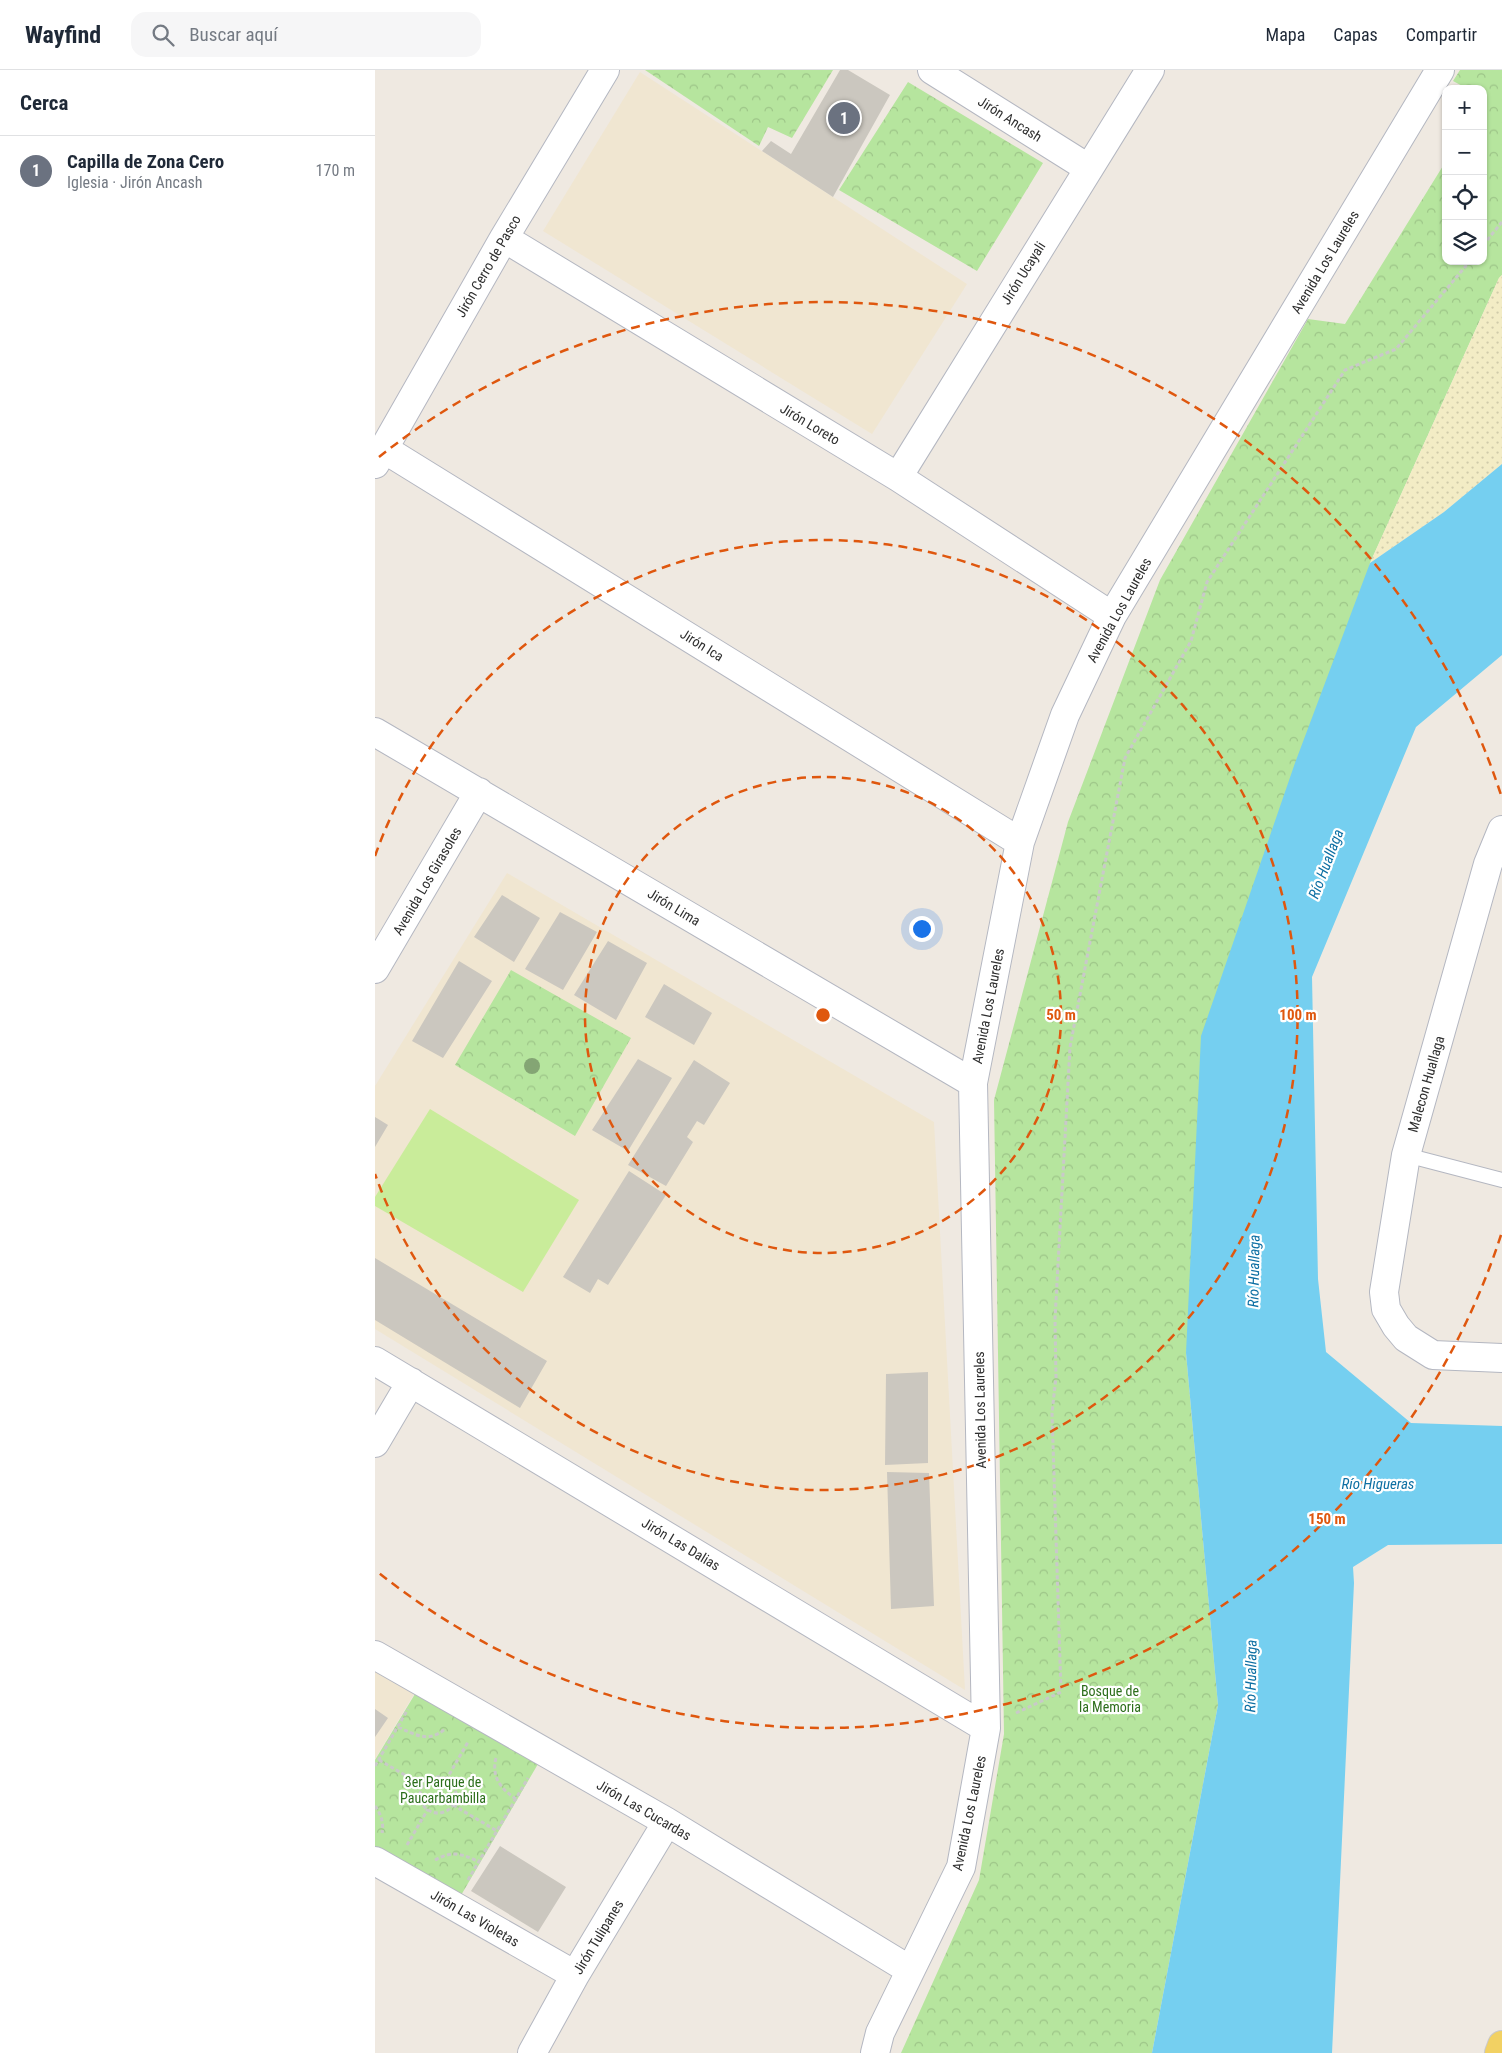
<!DOCTYPE html>
<html lang="es">
<meta charset="utf-8">
<style>
:root{--surface:#fff;--page:#f6f6f7;--text:#1f2937;--muted:#747a83;--line:#e0e1e3;--accent:#0b8043}
body{margin:0;font-family:"Roboto Condensed",sans-serif;background:var(--page);color:var(--text)}
.controls{position:absolute;right:15px;top:15px;display:grid;overflow:hidden;border-radius:10px;box-shadow:0 1px 4px #0004}
.controls button{width:45px;height:45px;display:grid;place-items:center;padding:0;border:0;border-bottom:1px solid var(--line);background:var(--surface);color:var(--text);font:25px sans-serif}
.you{position:absolute;left:546px;top:858px;width:18px;height:18px;margin:-12px;border:4px solid #fff;border-radius:50%;background:#1a73e8;box-shadow:0 0 0 8px #1a73e833}
.badge{display:grid;place-items:center;width:32px;height:32px;border-radius:50%;background:var(--accent);color:#fff;font-size:16px;font-weight:700}
.pin{position:absolute;translate:-50% -50%;border:2px solid #fff;box-shadow:0 1px 5px #0006}
.list{margin:0;padding:0;list-style:none}
h2{display:flex;justify-content:space-between;align-items:center;height:65px;margin:0;padding:0 20px;font-size:21px}
h2 small{font-size:16px;font-weight:400;color:var(--muted)}
.list li{display:grid;grid-template-columns:32px 1fr auto;gap:15px;align-items:center;box-sizing:border-box;height:70px;padding:0 20px;border-top:1px solid var(--line)}
.list b{display:block;font-size:19px;white-space:nowrap}
.list p{margin:0;font-size:16px;white-space:nowrap;color:var(--muted)}
.list em{font-size:16px;font-style:normal;color:var(--muted)}
.icon{flex:none;width:28px;height:28px;fill:none;stroke:currentColor;stroke-width:2;stroke-linecap:round;stroke-linejoin:round}
.map{position:relative;flex:none;width:1127px;height:1983px;overflow:hidden}
header{display:flex;align-items:center;gap:30px;box-sizing:border-box;height:70px;padding:0 25px;background:var(--surface);border-bottom:1px solid var(--line)}
header strong{font-size:24px}
nav{display:flex;gap:28px;margin-inline-start:auto;font-size:18px}
.search{width:350px;height:45px;background:var(--page);display:flex;align-items:center;gap:12px;box-sizing:border-box;padding:0 18px;border-radius:15px;color:var(--muted);font-size:19px}
main{display:flex}
aside{flex:1;background:var(--surface)}
.map>svg:first-child{display:block}
.education{fill:#f0e6d1}
.forest{fill:url(#forest-crowns)}
.sand{fill:url(#sand-dots)}
.pitch{fill:#c9ec9a}
.water{fill:#75cff0}
.building{fill:#cbc7bf}
.lines{fill:none;stroke-linecap:round;stroke-linejoin:round}
.lane-casing{stroke:#b4b7c1;stroke-width:16}
.street-casing{stroke:#b4b7c1;stroke-width:30}
.primary-casing{stroke:#c9c9c9;stroke-width:30}
.path{stroke:#c9c9c9;stroke-width:3;stroke-dasharray:4 2.5;stroke-linecap:butt}
.lane{stroke:#fff;stroke-width:14}
.street{stroke:#fff;stroke-width:28}
.primary{stroke:#f2d163;stroke-width:28}
.tree{fill:#84a574}
.ring{fill:none;stroke:#df570e;stroke-width:2.5;stroke-dasharray:9 6}
.labels{text-anchor:middle;stroke-width:4.5;stroke-linejoin:round;paint-order:stroke}
.street-label{font-size:14px;fill:#2e2e2e;stroke:#fff}
.park-label{font-size:14px;fill:#2c6e1b;stroke:#fff}
.water-label{font-size:15px;font-style:italic;fill:#0d6fa3;stroke:#fff}
.centre{fill:#df570e;stroke:#fff;stroke-width:2.5}
.ring-label{font-size:15px;text-anchor:middle;font-weight:bold;fill:#df570e;stroke:#fff;stroke-width:4.5;stroke-linejoin:round;paint-order:stroke}
</style>
<header>
<strong>Wayfind</strong>
<div class="search"><svg class="icon" aria-label="search" viewBox="0 0 24 24"><circle cx="10" cy="10" r="6"/><path d="M15 15l6 6"/></svg>Buscar aquí</div>
<nav><a>Mapa</a><a>Capas</a><a>Compartir</a></nav>
</header>
<main>
<aside>
<h2>Cerca<small></small></h2>
<ul class="list">
<li><span class="badge" style="background:#6b7280">1</span><div><b>Capilla de Zona Cero</b><p>Iglesia · Jirón Ancash</p></div><em>170 m</em></li>
</ul>
</aside>
<div class="map">
<svg width="1127" height="1983" viewBox="0 0 1127 1983">
<defs>
<pattern id="forest-crowns" width="20" height="18" patternUnits="userSpaceOnUse" patternTransform="scale(1.25)"><rect width="20" height="18" fill="#b6e59e"/><path d="M2 6a3 3 0 1 1 6 0M12 15a3 3 0 1 1 6 0" fill="none" stroke="#9dc588"/></pattern>
<pattern id="sand-dots" width="8" height="8" patternUnits="userSpaceOnUse" patternTransform="scale(1.25)"><rect width="8" height="8" fill="#f3ecc5"/><path d="M2 2h.1M6 6h.1" fill="none" stroke="#d1cbaa" stroke-width="1.8" stroke-linecap="round"/></pattern>
</defs>
<rect width="100%" height="100%" fill="#efe9e1"/>
<path class="education" d="M265,2L592,214L497,364L168,161Z
M132,803L559,1052L590,1620L0,1259V1016Z
M0,1601L39,1624L0,1689Z"/>
<path class="forest" d="M270,0H458L417,68L393,57L384,76Z
M1085,0H1127V205L1124,208L995,493L811,1283L843,1635L777,1983H526L604,1810L629,1664L619,1030L693,752L785,510L933,249L970,254L1071,91V191H1108V31L1110,28L1108,19H1093L1078,11Z
M533,12L668,93L602,201L464,120Z
M136,900L256,968L200,1066L80,995Z
M40,1624L163,1694L85,1827L0,1777V1690Z"/>
<path class="sand" d="M1127,205V394L1069,442L995,493L1124,208Z"/>
<path class="pitch" d="M55,1039L204,1130L148,1222L0,1136V1127Z"/>
<path class="water" d="M1127,394V585L1041,657L937,907L943,1209L951,1282L1036,1353L1127,1356V1474L1013,1475L978,1497L979,1513L957,1983H777L843,1635L811,1283L826,966L920,693L995,493L1069,442Z"/>
<path class="building" d="M465,0H473L515,25L458,127L387,81L396,71L416,84Z
M127,825L165,848L139,892L99,867Z
M185,842L222,862L188,920L150,899Z
M233,871L272,893L241,950L199,925Z
M84,891L117,911L68,988L37,971Z
M289,914L337,943L319,975L270,947Z
M263,989L297,1008L253,1081L217,1060Z
M319,990L355,1013L329,1055L322,1051L312,1067L318,1072L291,1116L253,1095Z
M0,1047L13,1055L0,1077Z
M254,1101L291,1125L233,1215L223,1209L215,1223L188,1207Z
M0,1188L172,1291L145,1338L0,1250Z
M553,1302V1393L510,1395L511,1304Z
M512,1402L554,1403L559,1536L516,1539Z
M0,1639L13,1648L0,1667Z
M125,1776L191,1817L163,1862L96,1821Z"/>
<g class="lines">
<defs>
<path id="lane" d="M1031,1085L1127,1110"/>
<path id="street" d="M557,0L713,98
M129,168L523,407L737,546
M9,379L645,772
M0,394L129,168L230,0
M523,407L775,0
M0,662L598,1013
M1127,760L1113,794L1031,1085L1009,1222L1011,1239L1021,1256L1031,1268L1058,1285L1127,1288
M0,899L104,722
M0,1291L611,1658
M0,1373L36,1312
M0,1585L292,1752L535,1900
M0,1791L200,1905
M157,1983L200,1905L292,1752
M500,1983L505,1963L586,1797L611,1658L598,1013L645,772L690,645L737,546L1065,0"/>
<path id="primary" d="M1124,1983L1127,1975"/>
</defs>
<use href="#lane" class="lane-casing"/>
<use href="#street" class="street-casing"/>
<use href="#primary" class="primary-casing"/>
<path class="path" d="M1108,175L1127,152
M641,1643L686,1622L677,1343L681,1307L680,1249L695,977L750,688L816,571L832,512L970,300L1021,279L1095,191
M23,1657C41,1665 53,1673 70,1659
M121,1688C116,1707 126,1719 141,1729
M4,1690L47,1715
M0,1696L33,1639
M45 1725a18 18 0 1 1 36 0a18 18 0 1 1-36 0Z
M71,1710L93,1672
M78,1735L122,1761
M0,1736C6,1744 9,1753 7,1763
M32,1775L53,1739
M60,1790C77,1780 88,1784 104,1792
M93,1810L153,1708"/>
<use href="#lane" class="lane"/>
<use href="#street" class="street"/>
<use href="#primary" class="primary"/>
</g>
<circle class="tree" cx="157" cy="996" r="8"/>
<g class="ring">
<circle cx="448" cy="945" r="238"/>
<path d="M0 786A475 475 0 1 1 0 1104"/>
<path d="M1126 1165A713 713 0 0 1 4 1503M4 387A713 713 0 0 1 1126 725"/>
</g>
<g class="labels">
<g class="street-label">
<text transform="translate(635 49) rotate(32)" y="5">Jirón Ancash</text>
<text transform="translate(950 192) rotate(-59)" y="5">Avenida Los Laureles</text>
<text transform="translate(113 196) rotate(-60)" y="5">Jirón Cerro de Pasco</text>
<text transform="translate(648 203) rotate(-58)" y="5">Jirón Ucayali</text>
<text transform="translate(435 354) rotate(31)" y="5">Jirón Loreto</text>
<text transform="translate(744 540) rotate(-61)" y="5">Avenida Los Laureles</text>
<text transform="translate(327 575) rotate(32)" y="5">Jirón Ica</text>
<text transform="translate(52 811) rotate(-60)" y="5">Avenida Los Girasoles</text>
<text transform="translate(299 837) rotate(31)" y="5">Jirón Lima</text>
<text transform="translate(613 936) rotate(-79)" y="5">Avenida Los Laureles</text>
<text transform="translate(1051 1014) rotate(-74)" y="5">Malecon Huallaga</text>
<text transform="translate(605 1340) rotate(-91)" y="5">Avenida Los Laureles</text>
<text transform="translate(306 1474) rotate(31)" y="5">Jirón Las Dalias</text>
<text transform="translate(269 1740) rotate(30)" y="5">Jirón Las Cucardas</text>
<text transform="translate(594 1743) rotate(-78)" y="5">Avenida Los Laureles</text>
<text transform="translate(100 1848) rotate(30)" y="5">Jirón Las Violetas</text>
<text transform="translate(223 1867) rotate(-59)" y="5">Jirón Tulipanes</text>
</g>
<g class="park-label">
<text x="735" y="1626">Bosque de<tspan x="735" dy="16">la Memoria</tspan></text>
<text x="68" y="1717">3er Parque de<tspan x="68" dy="16">Paucarbambilla</tspan></text>
</g>
<g class="water-label">
<text transform="translate(951 794) rotate(-69)" y="5">Río Huallaga</text>
<text transform="translate(879 1201) rotate(-89)" y="5">Río Huallaga</text>
<text x="1003" y="1419">Río Higueras</text>
<text transform="translate(876 1606) rotate(-89)" y="5">Río Huallaga</text>
</g>
</g>
<circle cx="448" cy="945" r="8" class="centre"/>
<g class="ring-label">
<text x="686" y="950">50 m</text>
<text x="923" y="950">100 m</text>
<text x="952" y="1454">150 m</text>
</g>
</svg>
<div class="controls">
<button>+</button>
<button>−</button>
<button><svg class="icon" aria-label="locate" viewBox="0 0 24 24"><circle cx="12" cy="12" r="6"/><path d="M12 2v4M12 18v4M2 12h4M18 12h4"/></svg></button>
<button><svg class="icon" aria-label="layers" viewBox="0 0 24 24"><path d="M12 4l9 5-9 5-9-5zM3 14l9 5 9-5"/></svg></button>
</div>
<div class="you"></div>
<div class="pin badge" style="left:469px;top:48px;background:#6b7280">1</div>
</div>
</main>
